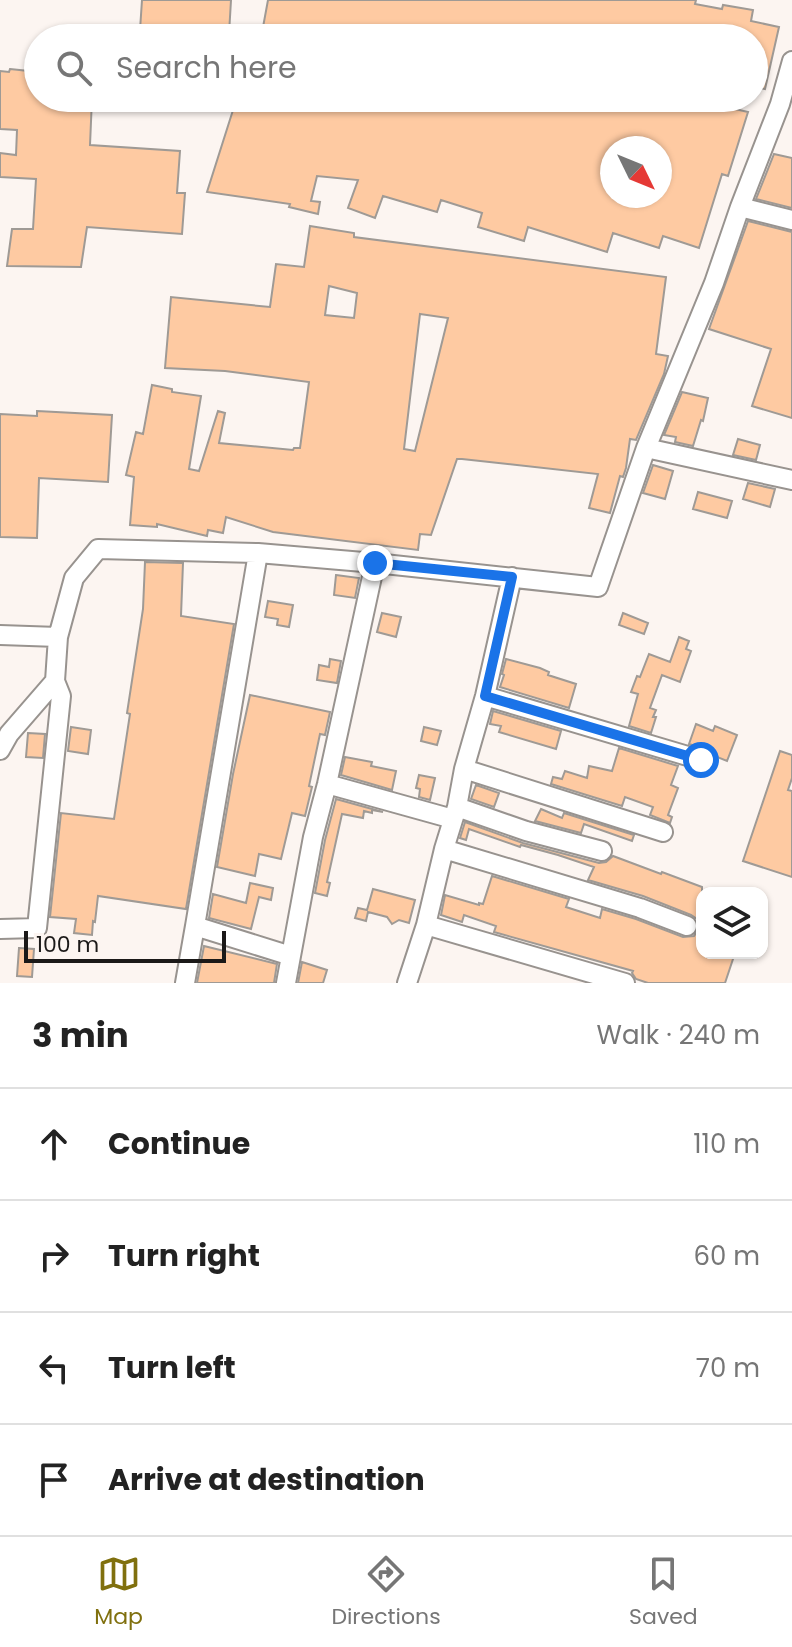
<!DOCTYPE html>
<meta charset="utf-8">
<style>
:root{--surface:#fff;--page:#f6f6f6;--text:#222;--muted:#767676;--line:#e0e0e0;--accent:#80700e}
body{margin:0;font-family:Poppins,sans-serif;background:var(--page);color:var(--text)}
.controls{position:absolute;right:24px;bottom:24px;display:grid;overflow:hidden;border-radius:16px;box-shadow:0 2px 6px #0004}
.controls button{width:72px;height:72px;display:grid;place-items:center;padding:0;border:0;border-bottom:2px solid var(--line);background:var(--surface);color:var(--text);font:40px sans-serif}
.compass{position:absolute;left:600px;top:136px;width:72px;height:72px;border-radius:50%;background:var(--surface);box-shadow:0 2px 6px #0004;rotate:133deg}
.scale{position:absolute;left:24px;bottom:20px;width:202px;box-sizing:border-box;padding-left:8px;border:4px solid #1b1918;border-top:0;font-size:22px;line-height:28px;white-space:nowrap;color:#1b1918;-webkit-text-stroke:6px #fcf5f1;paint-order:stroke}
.stop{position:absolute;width:24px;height:24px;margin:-18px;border:6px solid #1a73e8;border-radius:50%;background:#fff}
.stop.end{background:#1a73e8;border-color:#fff;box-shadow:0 2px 8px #0008}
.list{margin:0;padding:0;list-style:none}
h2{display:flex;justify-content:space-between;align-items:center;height:104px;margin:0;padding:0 32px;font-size:34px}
h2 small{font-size:26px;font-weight:400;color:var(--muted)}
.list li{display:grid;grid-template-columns:52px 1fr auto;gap:24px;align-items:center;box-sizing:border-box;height:112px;padding:0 32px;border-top:2px solid var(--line)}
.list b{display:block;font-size:30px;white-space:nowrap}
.list em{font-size:26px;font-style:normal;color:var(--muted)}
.icon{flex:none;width:44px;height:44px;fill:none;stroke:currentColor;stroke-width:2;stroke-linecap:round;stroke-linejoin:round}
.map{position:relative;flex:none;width:792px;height:983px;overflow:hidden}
.search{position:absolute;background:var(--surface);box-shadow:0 2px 6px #0004;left:24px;right:24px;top:24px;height:88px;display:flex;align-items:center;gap:20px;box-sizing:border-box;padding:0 28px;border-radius:44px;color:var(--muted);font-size:30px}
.sheet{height:552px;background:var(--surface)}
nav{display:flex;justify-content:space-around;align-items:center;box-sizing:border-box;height:112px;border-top:2px solid var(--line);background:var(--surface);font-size:22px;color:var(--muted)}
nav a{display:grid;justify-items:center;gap:4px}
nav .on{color:var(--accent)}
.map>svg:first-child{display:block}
.building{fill:#fecaa2;stroke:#9f9a95;stroke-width:2;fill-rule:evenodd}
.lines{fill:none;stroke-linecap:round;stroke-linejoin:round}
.minor-casing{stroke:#98938f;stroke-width:22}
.minor{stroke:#fff;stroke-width:18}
.route{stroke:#1a73e8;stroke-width:10}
</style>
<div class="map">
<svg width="792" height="983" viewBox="0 0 792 983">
<rect width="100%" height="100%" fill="#fcf5f1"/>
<path class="building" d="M142,0H231L229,34L140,30Z
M268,0H696L695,4L722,9L723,5L753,10L751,21L779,27L765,89L754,87V38H600L574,33L573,38H261Z
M10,69L38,72V98H92L90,145L180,151L177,193H185L182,234L87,227L81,267L7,266L12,229H33L36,179L0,177V153L16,155L17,130L0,129V71L9,72Z
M240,98H635L659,105L662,98H688L748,112L728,176L722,174L699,248L663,236L659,248L613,233L607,252L528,227L524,241L478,227L482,213L441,200L437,212L383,196L375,218L348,208L358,180L317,176L311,201L320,202L318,214L289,207L290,204L207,192L234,107H237ZM612,148H660V196H612Z
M774,154L792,158V208L756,199Z
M748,221L792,232V418L752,406L771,349L709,329Z
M310,226L354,233V237L666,277L656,354L668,356L664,374L636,440L630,439L626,468L623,477L620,476L610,513L589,508L598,474L462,459H457L431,535L420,534L418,550L273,532L226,517L223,533L208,530L207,536L157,524V527L130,525L134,477L126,475L136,432L143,434L152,385L172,389V392L201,396L189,469L199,471L218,411L225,413L219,443L293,450L294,448H300L309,382L225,371L165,368L171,297L270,307L276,264L304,267ZM329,286L357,293L354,318L325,315ZM420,314L448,318L415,451L404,449Z
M682,392L708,398L703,421L701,420L693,446L675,442L676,437L664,435Z
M37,411L112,415L108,482L39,478L37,538L0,537V414L37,416Z
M738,439L760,445L756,460L733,455Z
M653,465L673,471L665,499L643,493Z
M748,483L775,489L770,507L743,499Z
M698,492L732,501L727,518L693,509Z
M145,562L183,563L181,616L234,624L186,909L98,896L95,922L93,921L92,935L74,933L76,919L50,917L61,813L114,819L130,714L127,713L143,609Z
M336,575L359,578L355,598L334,595Z
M268,601L293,605L289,627L277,625L278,619L265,617Z
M382,613L401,617L396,637L377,632Z
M623,613L648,623L644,634L619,625Z
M679,637L689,641L686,649L691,651L680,682L662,675L650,708L656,710L653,717H656L651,733L629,726L638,694L631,692L637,676L640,677L649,654L670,662Z
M330,659L341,661L337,683L317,680L319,665L329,667Z
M506,659L540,668L549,672L548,675L576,684L569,708L500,687L504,675L502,674Z
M250,695L330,712L325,735L320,734L309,786L312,787L305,816L292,813L281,859L259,854L255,876L217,867L233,774Z
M493,711L561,731L556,749L499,732L501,726L490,724Z
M696,724L713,731L715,726L737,735L727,761L712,755L705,749L689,744Z
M71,727L91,730L88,754L68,751Z
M424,727L441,731L437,745L421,741Z
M28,733L45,734L43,758L26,757Z
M619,748L678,766L671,785L678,788L668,815L672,817L670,823L650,815L653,807L625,797L622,806L551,784L553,777L562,779L565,771L587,778L589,766L612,771Z
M780,751L792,755V778L788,790L792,791V877L743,861Z
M345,757L372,762L371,766L396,771L392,790L341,775Z
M419,775L435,778L430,800L419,797L420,789L416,788Z
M476,785L499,793L494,807L471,799Z
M336,799L383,812L372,810V813L364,811L363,818L342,814L327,882L330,883L327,896L315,893L325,840Z
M541,809L562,818L564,813L634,835L632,841L584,824L581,833L535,821Z
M465,822L523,843L599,863L606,862L613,856L661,874L662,872L702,887V953H735L725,983H648L636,979L632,973L633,971L494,932L496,926L464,915L462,922L441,915L445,895L479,905V903L483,904L492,876L569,899L566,907L600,918L602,909L636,919L683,937L694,936L698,930L697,919L691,915L643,896L588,880L594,867L558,855L521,845L520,847L469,829L466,840L460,838Z
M250,883L273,888L271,900L259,897L251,929L209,918L213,894L246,903Z
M373,889L415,900L409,923L399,920L392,924L387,917L368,912L366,921L355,918L358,908L367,910Z
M204,946L277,964L274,983H197Z
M19,948L34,949L32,977L17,976Z
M302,962L327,970L323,983H298Z"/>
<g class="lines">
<defs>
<path id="minor" d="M740,207L792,220
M646,448L792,480
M258,553L195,926L291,956
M0,635L58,637
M485,696L701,760
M0,750L9,734L55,681
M464,769L663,832
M327,784L453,819
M457,807L526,831L602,851
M444,849L640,908L687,926
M426,925L625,983
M0,929L37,928L61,696L55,681L58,637L74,578L98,549L258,553L375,563L598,587L646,448L714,283L740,207L780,104L792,61
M185,983L195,926
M286,983L313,837L327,784L375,563
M407,983L426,925L444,849L457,807L464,769L485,696L512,577"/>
</defs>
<use href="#minor" class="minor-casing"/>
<use href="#minor" class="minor"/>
</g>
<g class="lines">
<path class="route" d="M375,563L512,577L485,696L701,760"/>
</g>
</svg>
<div class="controls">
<button><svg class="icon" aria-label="layers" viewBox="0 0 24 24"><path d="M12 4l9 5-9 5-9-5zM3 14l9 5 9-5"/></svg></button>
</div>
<svg class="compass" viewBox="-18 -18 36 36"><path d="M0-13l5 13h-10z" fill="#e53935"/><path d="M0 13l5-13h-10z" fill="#767676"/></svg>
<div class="scale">100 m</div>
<div class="stop" style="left:701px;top:760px"></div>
<div class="stop end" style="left:375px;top:563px"></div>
<div class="search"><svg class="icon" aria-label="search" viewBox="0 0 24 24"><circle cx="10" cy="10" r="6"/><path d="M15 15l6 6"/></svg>Search here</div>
</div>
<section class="sheet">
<h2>3 min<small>Walk · 240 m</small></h2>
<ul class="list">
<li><svg class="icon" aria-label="ahead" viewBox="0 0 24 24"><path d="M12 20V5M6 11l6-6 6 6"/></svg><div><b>Continue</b></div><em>110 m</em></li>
<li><svg class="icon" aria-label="right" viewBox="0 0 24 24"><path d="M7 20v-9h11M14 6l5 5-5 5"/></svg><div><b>Turn right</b></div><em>60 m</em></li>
<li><svg class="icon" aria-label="left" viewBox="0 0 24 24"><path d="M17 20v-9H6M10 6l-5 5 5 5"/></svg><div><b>Turn left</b></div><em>70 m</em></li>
<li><svg class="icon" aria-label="arrive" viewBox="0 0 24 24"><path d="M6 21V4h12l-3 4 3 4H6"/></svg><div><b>Arrive at destination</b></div></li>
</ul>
</section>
<nav>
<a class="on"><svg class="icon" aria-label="map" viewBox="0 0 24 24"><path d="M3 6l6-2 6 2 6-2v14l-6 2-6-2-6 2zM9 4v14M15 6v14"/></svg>Map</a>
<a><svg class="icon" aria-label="directions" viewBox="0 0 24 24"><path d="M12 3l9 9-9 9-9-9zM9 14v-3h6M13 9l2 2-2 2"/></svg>Directions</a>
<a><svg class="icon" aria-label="saved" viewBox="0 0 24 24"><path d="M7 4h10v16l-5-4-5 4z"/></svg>Saved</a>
</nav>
